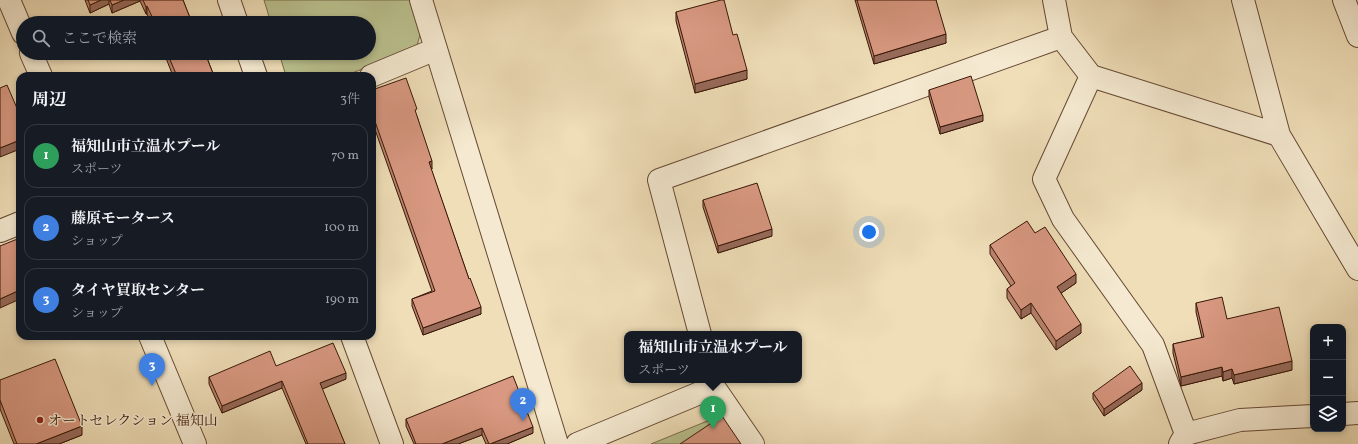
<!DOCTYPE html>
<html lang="ja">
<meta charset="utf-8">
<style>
:root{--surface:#171b24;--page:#20242c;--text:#f1f3f6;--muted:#9ea1a6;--line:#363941;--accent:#7c3aed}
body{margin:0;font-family:Vollkorn,"Noto Serif JP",serif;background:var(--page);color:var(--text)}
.controls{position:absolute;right:12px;bottom:12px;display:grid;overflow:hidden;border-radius:8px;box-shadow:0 2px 6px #0003}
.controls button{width:36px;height:36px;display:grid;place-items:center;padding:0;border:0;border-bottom:1px solid var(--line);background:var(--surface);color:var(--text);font:20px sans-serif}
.you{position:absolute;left:869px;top:232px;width:14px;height:14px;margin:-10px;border:3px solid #fff;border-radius:50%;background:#1a73e8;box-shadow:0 0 0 6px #1a73e833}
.badge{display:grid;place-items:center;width:26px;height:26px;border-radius:50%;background:var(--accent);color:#fff;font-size:13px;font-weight:700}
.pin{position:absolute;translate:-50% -33px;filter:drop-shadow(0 1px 2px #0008)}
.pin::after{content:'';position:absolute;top:21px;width:14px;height:12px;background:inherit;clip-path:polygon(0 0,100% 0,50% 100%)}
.popup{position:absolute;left:624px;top:331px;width:178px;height:52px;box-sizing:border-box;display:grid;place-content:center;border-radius:8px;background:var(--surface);filter:drop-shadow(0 1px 3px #0005);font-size:13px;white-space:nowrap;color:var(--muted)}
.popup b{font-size:15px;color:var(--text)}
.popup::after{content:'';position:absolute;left:50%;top:100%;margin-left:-8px;border:8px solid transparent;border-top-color:var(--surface)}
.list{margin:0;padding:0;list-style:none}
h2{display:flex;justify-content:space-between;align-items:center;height:52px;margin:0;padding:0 16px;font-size:17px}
h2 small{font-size:13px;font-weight:400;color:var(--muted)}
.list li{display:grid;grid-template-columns:26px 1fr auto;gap:12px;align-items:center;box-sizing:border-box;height:64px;margin:0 8px 8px;padding:0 8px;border:1px solid var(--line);border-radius:12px}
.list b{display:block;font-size:15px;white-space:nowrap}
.list p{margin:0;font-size:13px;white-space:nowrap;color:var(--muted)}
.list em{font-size:13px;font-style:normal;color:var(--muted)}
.icon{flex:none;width:22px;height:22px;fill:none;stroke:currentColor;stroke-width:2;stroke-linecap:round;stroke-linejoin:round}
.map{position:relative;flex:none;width:1358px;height:444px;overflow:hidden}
.search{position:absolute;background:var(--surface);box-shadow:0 2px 6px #0003;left:16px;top:16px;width:360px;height:44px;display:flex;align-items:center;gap:10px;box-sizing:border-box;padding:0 14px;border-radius:22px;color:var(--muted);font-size:15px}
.panel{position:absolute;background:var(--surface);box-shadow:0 2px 6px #0003;left:16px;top:72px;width:360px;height:268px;border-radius:12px}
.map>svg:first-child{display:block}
.green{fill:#bac18e;stroke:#796c4a}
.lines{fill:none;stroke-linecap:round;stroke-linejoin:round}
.minor-casing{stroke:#664933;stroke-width:24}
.minor{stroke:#f5ead1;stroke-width:22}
.wall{fill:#ba836f;stroke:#381707}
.shaded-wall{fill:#976a5a;stroke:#381707}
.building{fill:#d89881;stroke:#381707}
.poi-dot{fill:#8f2418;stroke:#f5ead1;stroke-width:1.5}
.labels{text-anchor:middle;stroke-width:3;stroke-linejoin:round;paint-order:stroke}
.poi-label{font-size:14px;fill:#381707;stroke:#f5ead1;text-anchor:start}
</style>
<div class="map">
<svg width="1358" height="444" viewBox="0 0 1358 444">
<rect width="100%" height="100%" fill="#efdeb8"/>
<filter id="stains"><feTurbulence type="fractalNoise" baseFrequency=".005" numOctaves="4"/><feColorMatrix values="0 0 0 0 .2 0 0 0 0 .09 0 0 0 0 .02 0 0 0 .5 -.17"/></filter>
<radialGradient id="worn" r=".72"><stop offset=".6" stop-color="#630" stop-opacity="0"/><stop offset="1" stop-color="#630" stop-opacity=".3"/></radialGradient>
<path class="green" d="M264,0H412L422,28L416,49L344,76H286L279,53H369V23H271Z
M727,413L747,444H651Z"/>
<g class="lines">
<defs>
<path id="minor" d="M9,0L23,33
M229,0L237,23
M421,0L557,444
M1054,0L1061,37L1091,76L1279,135
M1243,0L1279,135L1358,269
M1344,0L1358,36
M31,53L41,76
M248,53L256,76
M371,76L436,49
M1091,76L1044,179L1063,219L1153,345L1186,434
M0,231L20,223
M700,334L659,180L1061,37
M150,336L195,444
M352,336L392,444
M1343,414L1358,413
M577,444L714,387L753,444
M1180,444L1186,434L1240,420L1313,416"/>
</defs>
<use href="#minor" class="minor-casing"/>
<use href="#minor" class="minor"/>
</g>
<path class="wall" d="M85,0H183L192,23H151L147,14H146L140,1L112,13L109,4L90,13Z
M855,0H936L946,43L874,64Z
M676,12L733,35L747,79L695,93L676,21Z
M164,53H205L214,76H173Z
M372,90L417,116L432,169H431L481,314L423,335L412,306V299L432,291L372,121Z
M929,90L983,121L940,134L929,97Z
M703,200L772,236L718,253L703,207Z
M1035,233L1076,283L1061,293L1081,333L1056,350L1031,313L1021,319L1007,298V289L1011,286L990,254V245Z
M1196,303L1227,319L1292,370L1234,384L1232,378L1223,381L1222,376L1181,386L1173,353V344L1202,338L1196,312Z
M209,377L346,379L322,389L345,444H306L282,388L222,413L209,384Z
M0,380L82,435L59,444H14L0,409Z
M1142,390L1104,416L1093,399V393Z
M406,419L533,433L507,444H486L482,435L458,444H414L406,426Z"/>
<path class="shaded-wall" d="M101,0H109V4L90,13V5Z
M124,0H140V1L112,13V5Z
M147,6V14H146V7Z
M946,34V43L874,64V56Z
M747,70V79L695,93V84Z
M983,115V121L940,134V127Z
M20,140V149L0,157V148Z
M432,161V169L429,170V162Z
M772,229V236L718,253V246Z
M1076,274V283L1057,296V287Z
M20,290V299L0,308V299Z
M1031,303V313L1021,319V310Z
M481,307V314L423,335V328Z
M1081,324V333L1056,350V341Z
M1292,361V370L1234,384V375Z
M1222,367V376L1181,386V377Z
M1232,369V378L1223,381V372Z
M346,373V379L320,390V383Z
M282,381V388L222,413V406Z
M1142,383V390L1104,416V409Z
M82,426V435L59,444H36Z
M533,427V433L507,444H490Z
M482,428V435L458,444H442Z"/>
<path class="building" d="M88,0H101L90,5Z
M110,0H124L112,5Z
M143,0H183L192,23H155L147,6L146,7Z
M721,0H724L733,35L737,34L747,70L695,84L676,12Z
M857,0H936L946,34L874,56Z
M167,53H205L214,76H177Z
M971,76L983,115L940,127L929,90Z
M406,78L417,109L415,110L432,161L429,162L469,279L470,278L481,307L423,328L412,299L435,291L372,113V90Z
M7,85L20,115V140L0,148V88Z
M757,183L772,229L718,246L703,200Z
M1027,221L1035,233L1045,227L1076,274L1057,287L1081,324L1056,341L1031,303L1021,310L1007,289L1015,283L990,245Z
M20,238V290L0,299V246Z
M1222,297L1227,319L1279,307L1292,361L1234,375L1232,369L1223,372L1222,367L1181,377L1173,344L1204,337L1196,303Z
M333,343L346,373L320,383L345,444H308L282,381L222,406L209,377L270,351L276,366Z
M55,359L82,426L36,444H17L0,400V380Z
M1130,366L1142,383L1104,409L1093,393Z
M513,376L533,427L490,444H489L482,428L442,444H416L406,419Z
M722,416L741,444H680Z"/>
<circle class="poi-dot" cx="40" cy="420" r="4"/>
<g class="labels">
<g class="poi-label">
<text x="48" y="425">オートセレクション 福知山</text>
</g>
</g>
<rect width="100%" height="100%" filter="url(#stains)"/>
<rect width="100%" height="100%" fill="url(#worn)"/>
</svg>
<div class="controls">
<button>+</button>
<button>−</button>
<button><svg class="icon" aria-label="layers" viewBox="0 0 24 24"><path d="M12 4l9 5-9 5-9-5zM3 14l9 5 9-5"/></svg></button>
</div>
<div class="you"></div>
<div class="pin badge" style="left:713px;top:429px;background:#2e9e5b">1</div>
<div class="popup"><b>福知山市立温水プール</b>スポーツ</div>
<div class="pin badge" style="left:523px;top:421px;background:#3f7fe0">2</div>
<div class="pin badge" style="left:152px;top:386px;background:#3f7fe0">3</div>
<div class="search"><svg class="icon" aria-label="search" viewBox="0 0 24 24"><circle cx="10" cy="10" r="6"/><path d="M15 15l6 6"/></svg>ここで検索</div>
<section class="panel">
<h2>周辺<small>3件</small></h2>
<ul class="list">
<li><span class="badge" style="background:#2e9e5b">1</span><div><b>福知山市立温水プール</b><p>スポーツ</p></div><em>70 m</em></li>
<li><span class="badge" style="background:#3f7fe0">2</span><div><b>藤原モータース</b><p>ショップ</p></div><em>100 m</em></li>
<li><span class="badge" style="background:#3f7fe0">3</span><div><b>タイヤ買取センター</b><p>ショップ</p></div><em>190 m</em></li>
</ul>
</section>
</div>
